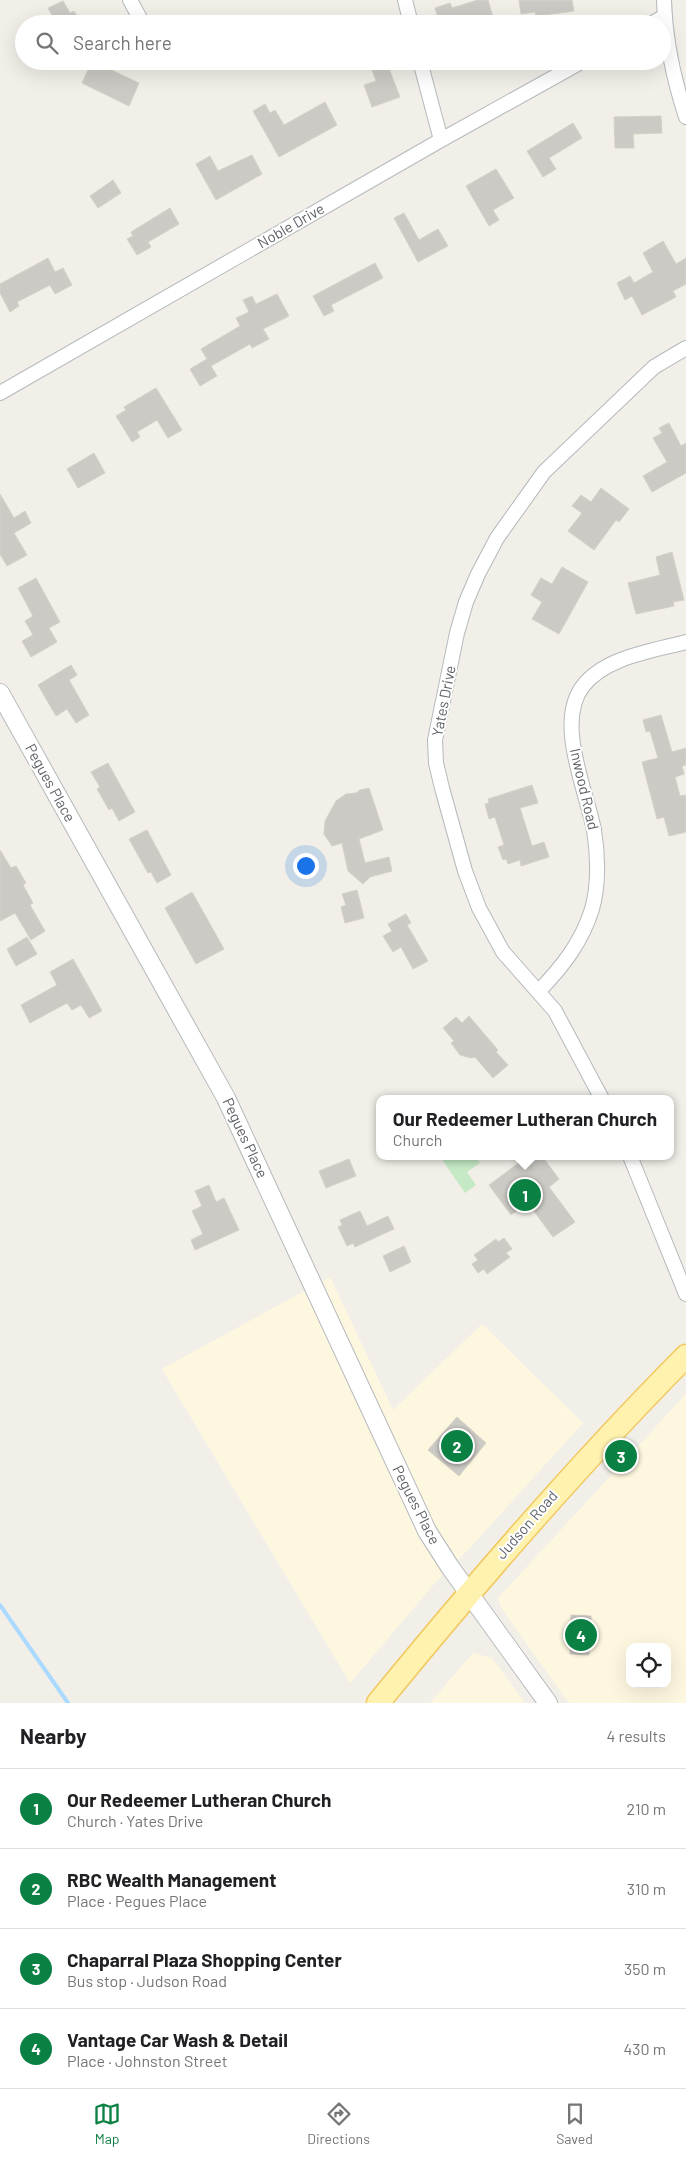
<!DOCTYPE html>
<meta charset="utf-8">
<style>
:root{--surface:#fff;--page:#f2f2f2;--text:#202124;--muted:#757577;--line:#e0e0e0;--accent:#0b8043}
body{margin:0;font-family:Barlow,sans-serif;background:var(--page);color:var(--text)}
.controls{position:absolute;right:15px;bottom:15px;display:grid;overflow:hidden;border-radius:10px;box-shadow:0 5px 20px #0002}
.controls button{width:45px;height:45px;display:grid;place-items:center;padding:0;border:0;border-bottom:1px solid var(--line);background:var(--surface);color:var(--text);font:25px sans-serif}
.you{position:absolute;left:305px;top:865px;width:18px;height:18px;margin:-12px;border:4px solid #fff;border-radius:50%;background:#1a73e8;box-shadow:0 0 0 8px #1a73e833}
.badge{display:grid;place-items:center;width:32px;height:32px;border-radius:50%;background:var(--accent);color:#fff;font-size:16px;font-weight:700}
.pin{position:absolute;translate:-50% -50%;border:2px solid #fff;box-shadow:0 1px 5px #0006}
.popup{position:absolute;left:376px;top:1095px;width:298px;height:65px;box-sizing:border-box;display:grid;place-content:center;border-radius:10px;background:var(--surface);filter:drop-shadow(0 1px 4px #0005);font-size:16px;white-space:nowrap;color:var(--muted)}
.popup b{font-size:19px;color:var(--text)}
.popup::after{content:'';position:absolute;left:50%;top:100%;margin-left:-10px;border:10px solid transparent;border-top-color:var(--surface)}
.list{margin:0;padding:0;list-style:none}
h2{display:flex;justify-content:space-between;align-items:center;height:65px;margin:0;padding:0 20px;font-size:21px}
h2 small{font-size:16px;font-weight:400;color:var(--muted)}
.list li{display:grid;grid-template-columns:32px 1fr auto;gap:15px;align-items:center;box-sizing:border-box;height:80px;padding:0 20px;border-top:1px solid var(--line)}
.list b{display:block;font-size:19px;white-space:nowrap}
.list p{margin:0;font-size:16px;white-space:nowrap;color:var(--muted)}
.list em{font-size:16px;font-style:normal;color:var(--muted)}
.icon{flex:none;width:28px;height:28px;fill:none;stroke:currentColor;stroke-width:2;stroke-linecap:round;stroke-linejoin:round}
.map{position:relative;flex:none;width:686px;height:1703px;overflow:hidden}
.search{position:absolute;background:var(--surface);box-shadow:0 5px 20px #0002;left:15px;right:15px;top:15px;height:55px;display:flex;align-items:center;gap:12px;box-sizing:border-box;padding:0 18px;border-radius:28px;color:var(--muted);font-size:19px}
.sheet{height:385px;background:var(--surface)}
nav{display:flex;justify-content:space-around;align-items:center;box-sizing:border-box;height:70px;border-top:1px solid var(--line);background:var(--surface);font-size:14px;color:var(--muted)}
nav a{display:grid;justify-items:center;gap:2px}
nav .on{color:var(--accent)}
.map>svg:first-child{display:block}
.commercial{fill:#fef7e0;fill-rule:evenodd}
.green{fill:#c5e8c5}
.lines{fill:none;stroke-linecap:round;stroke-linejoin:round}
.stream{stroke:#aadaff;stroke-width:4}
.building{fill:#cccac5;stroke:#d6d1c6}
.minor-casing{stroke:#b5b8bc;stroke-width:16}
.tertiary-casing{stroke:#b5b8bc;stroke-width:20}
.primary-casing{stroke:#f2c960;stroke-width:25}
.minor{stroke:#fff;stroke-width:14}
.tertiary{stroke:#fff;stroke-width:18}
.primary{stroke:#fff2af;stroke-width:22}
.labels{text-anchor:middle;stroke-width:4;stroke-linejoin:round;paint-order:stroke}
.street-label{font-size:15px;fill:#5f6368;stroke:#fff}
</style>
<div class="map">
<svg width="686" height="1703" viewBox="0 0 686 1703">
<rect width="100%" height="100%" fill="#f1efe8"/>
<path class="commercial" d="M330,1277L393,1410L482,1324L583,1423L468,1550L435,1583L350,1683L162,1369Z
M686,1394V1703H569L501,1608L498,1598ZM630,1647H667V1684H630Z
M473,1653L492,1658L525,1703H430Z"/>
<path class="green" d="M449,1156H475L480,1163L467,1172L476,1185L465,1193L443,1161Z"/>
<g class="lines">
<path class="stream" d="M0,1605L68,1703"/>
</g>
<path class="building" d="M478,0H488L495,24H440L435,8L450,3L452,8Z
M519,0H572L574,11L536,16L535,12L521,14Z
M63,1L70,13L74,11L82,24H52L56,22L48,8Z
M92,61L139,83L129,106L82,83Z
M369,61H386L400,97L372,107L364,85L376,81Z
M325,102L337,125L279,157L253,111L265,104L270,113L275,110L284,125Z
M661,116L662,133L633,134L634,148H615L614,117Z
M573,123L582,138L549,158L556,169L543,177L527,151Z
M252,155L262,174L216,200L196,164L210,156L218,171Z
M496,169L514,198L493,210L499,220L489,226L466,186Z
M113,180L121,193L98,208L90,196Z
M170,208L179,224L148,242L151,247L137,255L127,239L133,236L131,232Z
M404,213L419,240L438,229L448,246L418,262L394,218Z
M663,241L676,264L686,258V284L673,291L676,297L642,315L632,296L625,300L617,283L630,276L634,283L653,272L643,253Z
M48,258L55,272L63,268L72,285L55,294L50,285L17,302L19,306L10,312L0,293V284Z
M375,263L383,278L331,305L334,311L324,316L313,296Z
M277,294L289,316L263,329L269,339L252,348L250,344L211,366L217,376L200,386L190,369L207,359L201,349L240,326L236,318L249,312L243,300L252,296L256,304Z
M156,388L182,430L168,438L157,420L137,432L140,437L132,442L116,416L126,410L124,407Z
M669,423L681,446L686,443V473L652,492L643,476L667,462L653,438L662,433L659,428Z
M94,453L105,473L78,488L67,469Z
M601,488L629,509L619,522L616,520L594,550L568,531L582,513L572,506L581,495L591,502Z
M0,494L14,518L25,511L31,523L14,533L27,555L7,566L0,554Z
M672,552L684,600L673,602L674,606L636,614L628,583L660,575L656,557Z
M562,567L588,582L559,634L532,619L542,602L531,595L541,578L552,584Z
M36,578L60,622L49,628L57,642L31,657L22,641L33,635L25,621L33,616L18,588Z
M71,665L77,675L69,680L89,715L76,723L67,709L56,716L38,685Z
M661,715L672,752L686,748V765L682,766L684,774L675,777L680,796L686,795V832L669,836L664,817L657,819L642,762L658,758L650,731L646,732L643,720Z
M108,763L135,812L119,821L112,808L109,810L97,789L100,787L91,772Z
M532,785L538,803L520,808L532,846L544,842L549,857L521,866L520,860L508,864L506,859L503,860L498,847L504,845L495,817L489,819L485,804L489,803L488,799Z
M369,788L383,830L359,839L365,863L389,857L392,871L370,877L363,884L348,871L342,843L332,846L324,834L325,821L336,801L346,794L356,793L360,790Z
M147,830L171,875L157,883L151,872L148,873L129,839Z
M0,850L11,868L16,866L26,883L23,885L33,903L30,905L45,931L31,940L15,913L0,921Z
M357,890L364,918L345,923L341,907L346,905L342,894Z
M192,892L224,949L196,964L165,908Z
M406,914L411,923L407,925L428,961L413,969L401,947L393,952L383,936L392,931L388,924Z
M27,937L37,954L16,966L7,949Z
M73,959L102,1011L89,1018L81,1005L72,1010L67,1003L30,1023L21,1005L57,985L50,972Z
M469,1016L498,1050L496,1052L508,1065L493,1078L475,1057L471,1058L460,1055L451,1043L454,1041L443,1028L456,1017L462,1023Z
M528,1156H542L559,1179L549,1187L575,1222L553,1237L528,1203L511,1215L489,1185Z
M349,1159L356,1176L326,1188L319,1171Z
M209,1185L216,1202L224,1198L239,1230L195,1250L191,1240L203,1234L192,1211L202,1206L195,1191Z
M360,1211L367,1226L388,1216L394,1229L355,1247L353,1243L347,1246L338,1227L342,1225L340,1220Z
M504,1238L512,1249L506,1253L510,1257L487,1274L484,1269L478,1273L472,1264L478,1260L474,1255L496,1239L498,1242Z
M404,1246L411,1262L390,1272L383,1256Z
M457,1417L486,1443L459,1476L428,1450Z
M571,1615L591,1616L589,1655L570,1654Z"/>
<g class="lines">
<defs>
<path id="minor" d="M130,0L143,24
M405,0L411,24
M664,0C665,39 674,80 686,117
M651,24L665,16
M420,61L441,140
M0,393L441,140L583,61
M539,991C562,967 582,942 592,909C599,885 598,854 594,830C586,789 555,722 583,686C605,657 653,651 686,642
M602,1099L555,1011L503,952L479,908L465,871L442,788L436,763L435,740L457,633L466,602L478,574L497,538L544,472L654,367L686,348
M630,1156L686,1294"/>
<path id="tertiary" d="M0,693L226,1098L427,1531L450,1567L548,1703"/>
<path id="primary" d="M378,1703C476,1583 577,1466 686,1356"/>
</defs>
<use href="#minor" class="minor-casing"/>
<use href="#tertiary" class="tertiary-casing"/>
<use href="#primary" class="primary-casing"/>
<use href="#minor" class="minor"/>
<use href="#tertiary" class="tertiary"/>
<use href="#primary" class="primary"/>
</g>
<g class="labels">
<g class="street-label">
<text transform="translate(291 226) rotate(-30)" y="5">Noble Drive</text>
<text transform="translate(444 701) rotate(-79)" y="5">Yates Drive</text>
<text transform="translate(50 783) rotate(61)" y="5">Pegues Place</text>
<text transform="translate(584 789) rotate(77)" y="5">Inwood Road</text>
<text transform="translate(245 1138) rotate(65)" y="5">Pegues Place</text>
<text transform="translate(416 1505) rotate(63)" y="5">Pegues Place</text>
<text transform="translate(527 1525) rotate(-49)" y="5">Judson Road</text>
</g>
</g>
</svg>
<div class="controls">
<button><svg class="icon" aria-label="locate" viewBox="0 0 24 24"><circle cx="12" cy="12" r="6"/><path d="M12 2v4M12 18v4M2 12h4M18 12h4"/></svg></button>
</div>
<div class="you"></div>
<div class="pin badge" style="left:525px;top:1195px">1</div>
<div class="popup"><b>Our Redeemer Lutheran Church</b>Church</div>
<div class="pin badge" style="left:457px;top:1446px">2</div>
<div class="pin badge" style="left:621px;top:1456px">3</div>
<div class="pin badge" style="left:581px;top:1635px">4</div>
<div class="search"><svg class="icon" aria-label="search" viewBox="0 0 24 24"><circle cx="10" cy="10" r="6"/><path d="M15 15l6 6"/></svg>Search here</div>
</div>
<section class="sheet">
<h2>Nearby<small>4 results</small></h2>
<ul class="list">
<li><span class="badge">1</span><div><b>Our Redeemer Lutheran Church</b><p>Church · Yates Drive</p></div><em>210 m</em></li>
<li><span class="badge">2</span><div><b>RBC Wealth Management</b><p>Place · Pegues Place</p></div><em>310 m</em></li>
<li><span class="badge">3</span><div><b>Chaparral Plaza Shopping Center</b><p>Bus stop · Judson Road</p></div><em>350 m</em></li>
<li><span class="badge">4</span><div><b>Vantage Car Wash &amp; Detail</b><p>Place · Johnston Street</p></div><em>430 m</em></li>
</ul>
</section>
<nav>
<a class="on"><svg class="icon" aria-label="map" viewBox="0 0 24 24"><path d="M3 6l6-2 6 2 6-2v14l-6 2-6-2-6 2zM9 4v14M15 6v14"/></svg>Map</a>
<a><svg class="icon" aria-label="directions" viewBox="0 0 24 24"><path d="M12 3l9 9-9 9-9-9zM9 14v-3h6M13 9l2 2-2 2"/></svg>Directions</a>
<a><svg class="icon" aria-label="saved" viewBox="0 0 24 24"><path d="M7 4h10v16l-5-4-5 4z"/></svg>Saved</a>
</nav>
